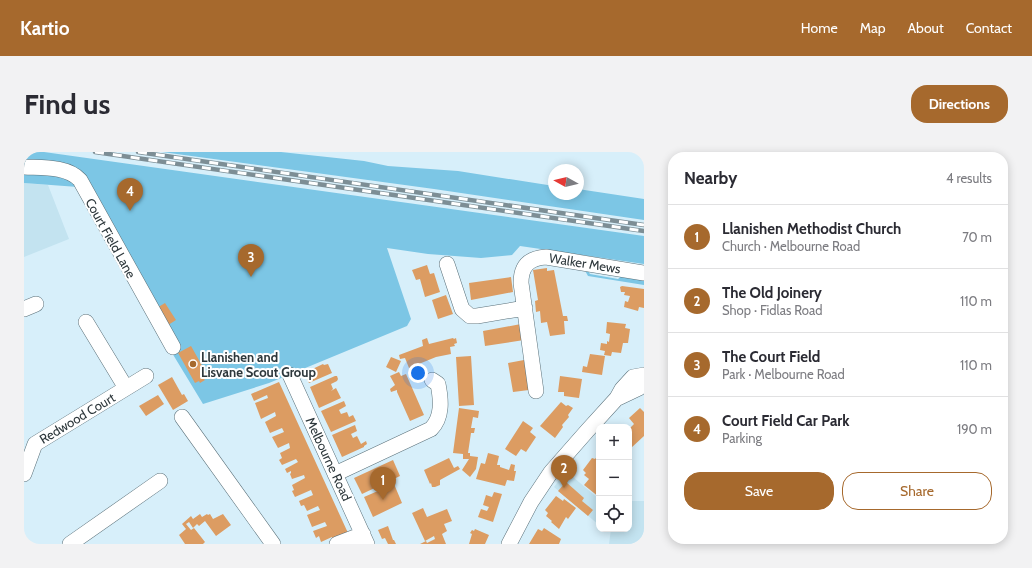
<!DOCTYPE html>
<meta charset="utf-8">
<style>
:root{--surface:#fff;--page:#f2f2f3;--text:#2b2b33;--muted:#7c7c81;--line:#e1e1e2;--accent:#a6692d}
body{margin:0;font-family:Cabin,sans-serif;background:var(--page);color:var(--text)}
.controls{position:absolute;right:12px;bottom:12px;display:grid;overflow:hidden;border-radius:8px;box-shadow:0 2px 10px #0003}
.controls button{width:36px;height:36px;display:grid;place-items:center;padding:0;border:0;border-bottom:1px solid var(--line);background:var(--surface);color:var(--text);font:20px sans-serif}
.compass{position:absolute;left:524px;top:12px;width:36px;height:36px;border-radius:50%;background:var(--surface);box-shadow:0 2px 10px #0003;rotate:278deg}
.you{position:absolute;left:394px;top:221px;width:14px;height:14px;margin:-10px;border:3px solid #fff;border-radius:50%;background:#1a73e8;box-shadow:0 0 0 6px #1a73e833}
.badge{display:grid;place-items:center;width:26px;height:26px;border-radius:50%;background:var(--accent);color:#fff;font-size:13px;font-weight:700}
.pin{position:absolute;translate:-50% -33px;filter:drop-shadow(0 1px 2px #0008)}
.pin::after{content:'';position:absolute;top:21px;width:14px;height:12px;background:inherit;clip-path:polygon(0 0,100% 0,50% 100%)}
.list{margin:0;padding:0;list-style:none}
h2{display:flex;justify-content:space-between;align-items:center;height:52px;margin:0;padding:0 16px;font-size:17px}
h2 small{font-size:13px;font-weight:400;color:var(--muted)}
.list li{display:grid;grid-template-columns:26px 1fr auto;gap:12px;align-items:center;box-sizing:border-box;height:64px;padding:0 16px;border-top:1px solid var(--line)}
.list b{display:block;font-size:15px;white-space:nowrap}
.list p{margin:0;font-size:13px;white-space:nowrap;color:var(--muted)}
.list em{font-size:13px;font-style:normal;color:var(--muted)}
.actions{display:flex;gap:8px;padding:12px 16px}
.actions a{flex:1;padding:9px 0;border:1px solid var(--accent);border-radius:16px;text-align:center;font-size:14px;color:var(--accent)}
.actions .main{background:var(--accent);color:#fff}
.icon{flex:none;width:22px;height:22px;fill:none;stroke:currentColor;stroke-width:2;stroke-linecap:round;stroke-linejoin:round}
.map{position:relative;flex:none;width:620px;height:392px;overflow:hidden;border-radius:16px}
header{display:flex;align-items:center;gap:24px;box-sizing:border-box;height:56px;padding:0 20px;background:var(--accent);color:#fff}
header strong{font-size:19px}
nav{display:flex;gap:22px;margin-inline-start:auto;font-size:14px}
.intro{display:flex;align-items:center;justify-content:space-between;box-sizing:border-box;height:96px;padding:0 24px}
h1{margin:0;font-size:28px}
.button{padding:10px 18px;border-radius:16px;background:var(--accent);color:#fff;font-size:14px;font-weight:700}
main{display:flex;gap:24px;padding:0 24px}
aside{flex:1;background:var(--surface);border-radius:16px;box-shadow:0 2px 10px #0003}
.map>svg:first-child{display:block}
.built{fill:#c3e3f0}
.green{fill:#7cc6e5}
.building{fill:#dc9c62}
.lines{fill:none;stroke-linecap:round;stroke-linejoin:round}
.minor-casing{stroke:#5a7079;stroke-width:16}
.minor{stroke:#fff;stroke-width:15}
.rail-casing{stroke:#7d8e95;stroke-width:4.5}
.rail{stroke:#fff;stroke-width:3;stroke-dasharray:9;stroke-linecap:butt}
.poi-dot{fill:#a6692d;stroke:#fff;stroke-width:1.5}
.labels{text-anchor:middle;stroke-width:4;stroke-linejoin:round;paint-order:stroke}
.street-label{font-size:13px;fill:#2e383c;stroke:#fff}
.poi-label{font-size:13px;font-weight:bold;fill:#2e383c;stroke:#fff;text-anchor:start}
</style>
<header>
<strong>Kartio</strong>
<nav><a>Home</a><a>Map</a><a>About</a><a>Contact</a></nav>
</header>
<div class="intro"><h1>Find us</h1><a class="button">Directions</a></div>
<main>
<div class="map">
<svg width="620" height="392" viewBox="0 0 620 392">
<rect width="100%" height="100%" fill="#d7effa"/>
<path class="built" d="M0,31L24,33L45,87L0,105Z
M542,319L575,347V373L530,335Z
M605,349H620V392H585L587,377H605Z"/>
<path class="green" d="M0,0H20L620,84V112L496,94L488,103L457,106L404,102L363,96L387,167L383,174L245,231L179,252L142,191L54,35L0,31Z
M138,0H257L340,9L364,14L434,19L530,34V42H554V37L620,47V68L410,37Z
M559,115L562,116L566,122L594,127L600,122L620,125V133L564,124Z"/>
<path class="building" d="M403,113L406,122L410,121L416,140L401,145L396,127L392,128L388,118Z
M523,116V119L530,118L539,164H543L544,169H540L541,182L526,184L523,170L517,171L516,159L512,160L511,149L514,148L509,118Z
M487,125L489,140L447,148L445,131Z
M598,134L620,137V156L615,155L614,159L600,155L601,149L604,150L606,144L600,143L601,140H597L596,135Z
M422,143L429,162L414,167L408,148Z
M141,151L152,168L141,175L131,157Z
M583,170L602,172L601,176L606,177L604,191H599L597,201L588,200L587,204L580,203L581,199L576,198L577,191L583,192V189L585,190L586,182L582,181Z
M497,172L500,188L461,194L459,179Z
M403,186L405,192L429,186L430,187L432,186L433,191L430,192L431,194L426,195L427,202L412,205L385,216L381,206L376,207L375,203L399,194L398,188Z
M167,194L184,224L179,226L181,228L176,231L175,229L171,231L154,201Z
M566,202L581,204L578,223L558,220L559,214L563,215Z
M447,204L450,253L435,254L432,205Z
M367,205L377,209L372,220L362,215Z
M500,208L505,238L489,240L484,211Z
M299,212L300,213L304,212L308,221L285,231L280,221Z
M375,220L377,224L382,222L400,263L386,269L373,240V238L367,240L366,237L371,233L366,224Z
M311,224H313L314,227L313,229L307,232L309,237L307,239L312,236L317,246L295,256L286,235Z
M536,224L558,227L555,246L540,244V240H534Z
M148,225L158,243L160,242L164,249L149,258L134,233Z
M255,230L324,381L309,388L308,385L297,390L295,384L292,386L289,379L303,374L301,370L288,375L283,363L296,358L294,354L283,359L280,353L277,354L275,349L289,343L287,338L271,345L268,339L270,338L268,333L281,326L280,323L268,327L266,322L267,321V319L263,321L261,317L274,310L272,307L258,313L255,308L258,306L256,301L266,296L265,291L254,296L248,285L260,280L258,276L246,281L241,270L252,264L251,260L237,267L231,251L244,246L243,243L230,249L227,242Z
M134,243L140,252L122,264L115,254Z
M320,249L322,254L315,258L317,262L323,260L325,265L329,263L332,269L307,280L297,259Z
M537,250L542,254L544,253L549,256L544,263L545,265L538,273L539,275L531,286L516,274Z
M435,256L455,259L454,266L449,265L447,276H451L450,281H447L444,301H446V304L454,305L452,317L446,325L438,318L445,307H439V302L429,301Z
M616,256L620,260V284L607,296L605,294V277L610,272L605,266Z
M499,269L509,276L506,280L512,285L502,300L497,297L492,304L481,297Z
M331,273L333,279L327,282L329,286L333,284L337,292L342,289L343,292L340,294V295L318,305L308,283Z
M464,301L475,304L473,313H476V315L485,318L487,312L491,313L490,319H492L490,329L483,328L481,334L452,327L457,311L461,312Z
M575,302V332L574,334L575,335V345L560,333L565,327L560,323L562,321L559,318L568,306L571,307Z
M425,306L430,316L434,314L436,317L416,328V333L411,335H408L407,331L406,332L400,318Z
M369,308L376,324L338,342L330,326Z
M542,330L560,346L558,349L569,358L564,364L534,339Z
M370,332L378,351L349,365L340,345Z
M470,340L478,342L469,370L454,365L457,357L463,359L465,355L459,353L462,343L468,345Z
M532,344L539,349L540,347L552,356L544,367L542,365L535,377L527,370L528,369L522,364L524,361L521,358Z
M399,356L403,365L423,357L428,369L420,372L423,379L418,382L422,392H396L402,389L403,391L411,387L410,384L401,389L388,361Z
M176,362L178,365L183,362L184,363L186,362L189,367L199,362L207,373L192,384L181,369L175,374L173,372L169,376L165,370L162,372L167,378L170,376L181,390L179,392H161L155,383L162,377L158,372L167,364L169,367Z
M364,374L369,388H370L372,392H364L361,386L358,387L354,378Z
M520,376L537,387L535,392H505L514,377L518,379Z
M451,377L465,383L461,392H445L448,382L446,381L448,378L450,379Z"/>
<g class="lines">
<defs>
<path id="minor" d="M0,15C18,16 43,14 56,28L149,195
M423,112L438,157L446,164H453L501,156
M0,157L12,152
M62,170L102,236
M266,223L343,392
M512,239L497,131C497,114 505,106 522,105L620,121
M594,246L615,236L620,230
M158,265L249,392
M0,322L11,292L122,224
M311,322L407,277C419,265 417,247 414,232L408,228
M46,392L136,329
M313,392L339,382
M485,392L507,350L527,320L563,279L593,246L598,237L609,225L620,223"/>
</defs>
<use href="#minor" class="minor-casing"/>
<use href="#minor" class="minor"/>
<defs>
<path id="rail" d="M71,0L620,79
M114,0L620,73"/>
</defs>
<use href="#rail" class="rail-casing"/>
<use href="#rail" class="rail"/>
</g>
<circle class="poi-dot" cx="169" cy="212" r="4"/>
<g class="labels">
<g class="street-label">
<text transform="translate(87 86) rotate(61)" y="5">Court Field Lane</text>
<text transform="translate(561 111) rotate(9)" y="5">Walker Mews</text>
<text transform="translate(53 266) rotate(-31)" y="5">Redwood Court</text>
<text transform="translate(305 307) rotate(65)" y="5">Melbourne Road</text>
</g>
<g class="poi-label">
<text x="177" y="210">Llanishen and<tspan x="177" dy="15">Lisvane Scout Group</tspan></text>
</g>
</g>
</svg>
<div class="controls">
<button>+</button>
<button>−</button>
<button><svg class="icon" aria-label="locate" viewBox="0 0 24 24"><circle cx="12" cy="12" r="6"/><path d="M12 2v4M12 18v4M2 12h4M18 12h4"/></svg></button>
</div>
<svg class="compass" viewBox="-18 -18 36 36"><path d="M0-13l5 13h-10z" fill="#e53935"/><path d="M0 13l5-13h-10z" fill="#7c7c81"/></svg>
<div class="you"></div>
<div class="pin badge" style="left:359px;top:348px">1</div>
<div class="pin badge" style="left:540px;top:336px">2</div>
<div class="pin badge" style="left:227px;top:125px">3</div>
<div class="pin badge" style="left:106px;top:59px">4</div>
</div>
<aside>
<h2>Nearby<small>4 results</small></h2>
<ul class="list">
<li><span class="badge">1</span><div><b>Llanishen Methodist Church</b><p>Church · Melbourne Road</p></div><em>70 m</em></li>
<li><span class="badge">2</span><div><b>The Old Joinery</b><p>Shop · Fidlas Road</p></div><em>110 m</em></li>
<li><span class="badge">3</span><div><b>The Court Field</b><p>Park · Melbourne Road</p></div><em>110 m</em></li>
<li><span class="badge">4</span><div><b>Court Field Car Park</b><p>Parking</p></div><em>190 m</em></li>
</ul>
<div class="actions"><a class="main">Save</a><a>Share</a></div>
</aside>
</main>
